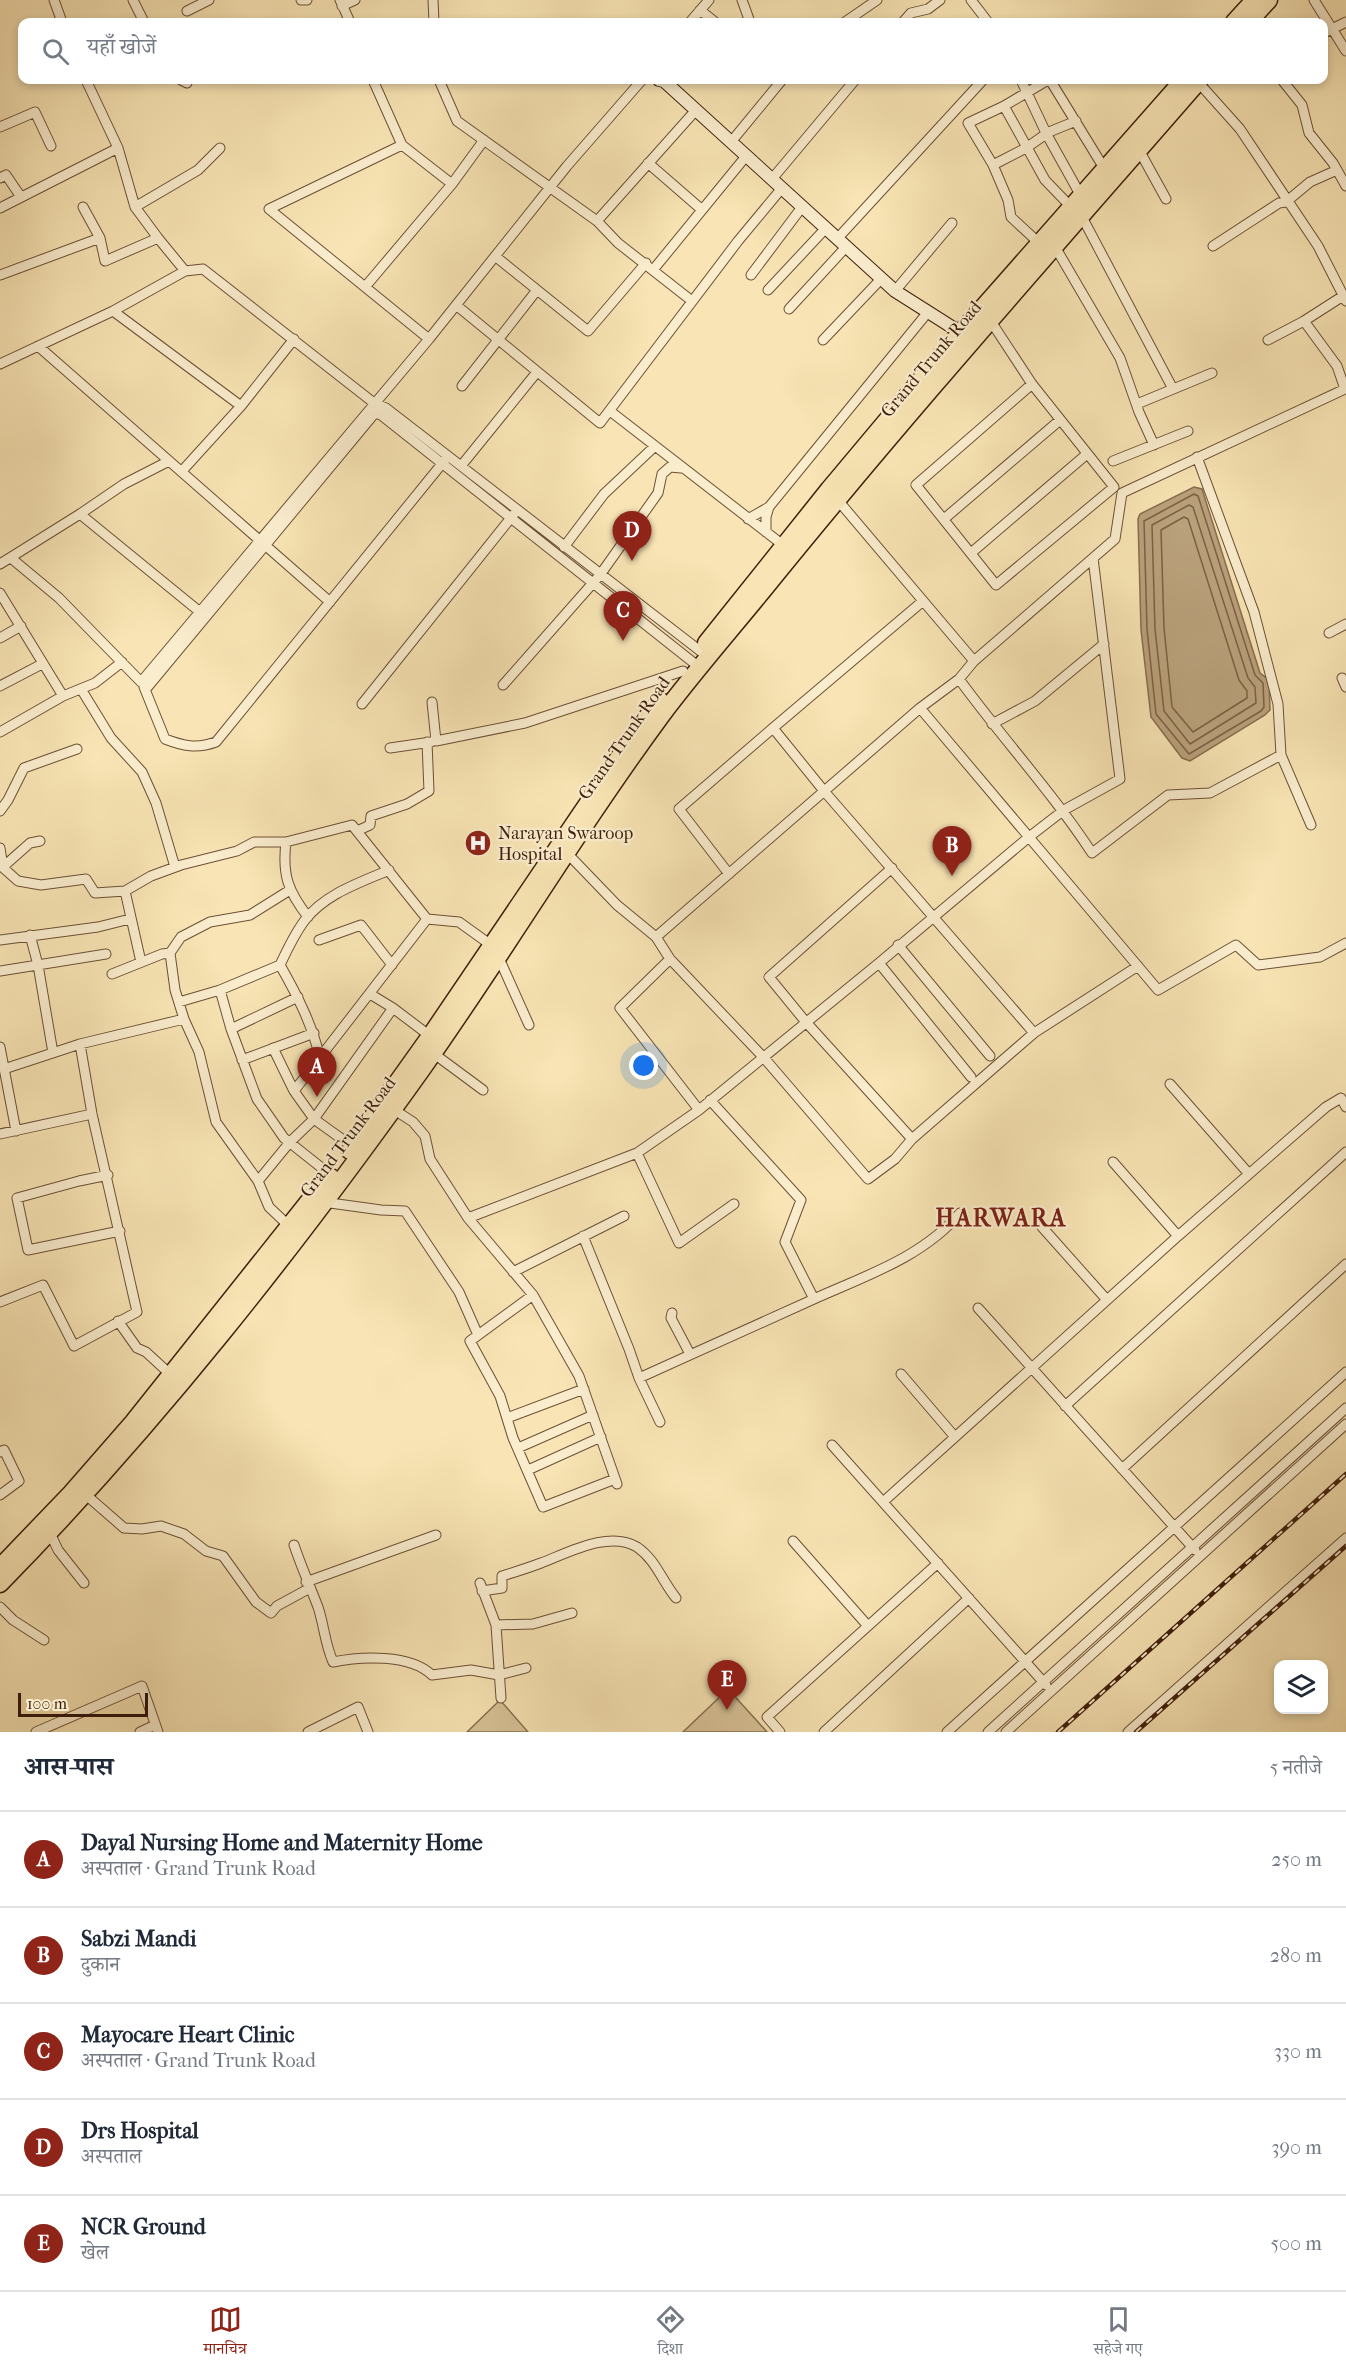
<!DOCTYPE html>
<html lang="hi">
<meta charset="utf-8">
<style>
:root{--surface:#fff;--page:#f6f6f7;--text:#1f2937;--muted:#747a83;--line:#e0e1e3;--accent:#8f2418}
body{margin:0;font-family:"IM FELL French Canon","Noto Serif Devanagari",serif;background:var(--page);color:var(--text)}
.controls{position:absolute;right:18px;bottom:18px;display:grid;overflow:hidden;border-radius:12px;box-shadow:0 3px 9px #0003}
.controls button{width:54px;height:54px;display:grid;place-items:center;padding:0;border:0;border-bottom:2px solid var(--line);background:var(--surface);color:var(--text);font:30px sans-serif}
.scale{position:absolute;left:18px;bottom:15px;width:130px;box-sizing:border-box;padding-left:6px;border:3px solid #3e1e0b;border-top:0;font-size:16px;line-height:21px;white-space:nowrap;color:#3e1e0b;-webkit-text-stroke:4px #faedce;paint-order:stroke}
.you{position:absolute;left:644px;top:1066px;width:21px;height:21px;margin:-15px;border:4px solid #fff;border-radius:50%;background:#1a73e8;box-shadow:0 0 0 9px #1a73e833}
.badge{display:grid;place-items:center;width:39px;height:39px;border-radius:50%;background:var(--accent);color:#fff;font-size:20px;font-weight:700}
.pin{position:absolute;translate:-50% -50px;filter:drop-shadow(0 2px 3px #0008)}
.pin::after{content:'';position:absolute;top:32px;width:21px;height:18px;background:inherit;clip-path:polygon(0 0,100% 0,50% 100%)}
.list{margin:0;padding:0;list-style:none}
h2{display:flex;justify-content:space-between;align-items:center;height:78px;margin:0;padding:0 24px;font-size:26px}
h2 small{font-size:20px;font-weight:400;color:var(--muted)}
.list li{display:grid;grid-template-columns:39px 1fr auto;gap:18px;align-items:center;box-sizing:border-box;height:96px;padding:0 24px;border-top:2px solid var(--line)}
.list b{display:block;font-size:22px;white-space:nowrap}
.list p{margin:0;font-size:20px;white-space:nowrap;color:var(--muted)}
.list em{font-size:20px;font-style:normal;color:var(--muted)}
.icon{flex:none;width:33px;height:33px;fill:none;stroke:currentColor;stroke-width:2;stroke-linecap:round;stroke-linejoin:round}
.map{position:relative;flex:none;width:1346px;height:1732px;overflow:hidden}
.search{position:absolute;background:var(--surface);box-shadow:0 3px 9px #0003;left:18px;right:18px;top:18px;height:66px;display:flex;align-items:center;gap:15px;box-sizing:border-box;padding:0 21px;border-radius:12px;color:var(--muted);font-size:22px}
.sheet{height:558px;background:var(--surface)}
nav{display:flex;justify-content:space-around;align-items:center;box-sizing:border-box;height:84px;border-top:2px solid var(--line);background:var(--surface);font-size:16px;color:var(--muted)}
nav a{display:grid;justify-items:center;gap:3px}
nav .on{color:var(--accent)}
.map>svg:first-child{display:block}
.green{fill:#d8c297;stroke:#8b7051;stroke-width:1.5}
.water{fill:#b9a17b;stroke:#886d4e;stroke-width:1.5}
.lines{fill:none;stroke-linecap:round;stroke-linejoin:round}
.shore{stroke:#7c6043;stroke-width:1.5}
.street-casing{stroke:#6c5035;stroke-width:11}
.secondary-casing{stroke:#3e1e0b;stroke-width:14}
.highway-casing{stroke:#3e1e0b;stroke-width:19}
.street{stroke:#faedce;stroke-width:9}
.secondary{stroke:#faedce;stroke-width:12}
.highway{stroke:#f8e4b4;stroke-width:16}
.rail-casing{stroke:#3e1e0b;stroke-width:4.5}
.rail{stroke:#faedce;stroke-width:2;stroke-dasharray:7;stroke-linecap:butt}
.labels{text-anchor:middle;stroke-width:4.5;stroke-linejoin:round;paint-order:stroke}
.street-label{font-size:18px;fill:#3e1e0b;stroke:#faedce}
.poi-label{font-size:18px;fill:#3e1e0b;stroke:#faedce;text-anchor:start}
.district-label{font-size:24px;font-weight:bold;letter-spacing:1.5px;fill:#7a1f14;stroke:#faedce}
</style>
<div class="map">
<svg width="1346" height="1732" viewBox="0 0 1346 1732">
<rect width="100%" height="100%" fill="#f8e4b4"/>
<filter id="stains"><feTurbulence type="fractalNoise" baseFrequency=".00333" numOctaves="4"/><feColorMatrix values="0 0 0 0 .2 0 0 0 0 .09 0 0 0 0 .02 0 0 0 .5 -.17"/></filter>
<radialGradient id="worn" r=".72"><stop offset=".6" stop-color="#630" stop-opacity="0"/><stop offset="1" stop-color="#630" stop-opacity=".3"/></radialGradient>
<path class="green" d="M728,1689L767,1732H683Z
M500,1700L528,1732H467Z"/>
<path class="water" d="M1194,487L1202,489L1260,673L1269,680L1270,710L1265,715L1190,761L1182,758L1151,717L1141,630L1138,519L1140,514Z"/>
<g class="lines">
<path class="shore" d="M1194,494L1198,496L1255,675L1263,683L1264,707L1261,711L1189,754L1156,714L1147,629L1144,521Z
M1189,505L1193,507L1248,678L1255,687L1256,703L1190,744L1164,711L1155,629L1152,525Z
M1184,517L1188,519L1239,680L1247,691V698L1193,732L1172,707L1164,628L1161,530Z"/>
<defs>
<path id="street" d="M54,0L62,22
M133,0L144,22
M301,0H307
M340,0L350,22
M433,0L434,22
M742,0L750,22
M971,0L988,22
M1314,0L1346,51
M342,6L355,0
M700,10L715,22
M187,11L209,0
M690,22L709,0
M845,22L877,0
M903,22L911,13L928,9L940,0
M1324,33L1346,22
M86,80L118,148L135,207L158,238L185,271
M181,80L187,83
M373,80L402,145L452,184
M439,80L457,121L597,221L618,243L692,301
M1021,80L1047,135L1081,196
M1050,80L1104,168
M1282,80L1302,105L1309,133L1333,163L1346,186
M1198,82L1240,129L1318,246L1346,301
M1004,106L1045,180L1072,208
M0,127L35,112L51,146
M731,142L782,80
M402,145L269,209L429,339
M1139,150L1166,199
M648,163L701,209
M993,165L1026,148L1049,132L1076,121
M0,178L6,175L21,197
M772,179L855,80
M83,207L100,238L105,261L158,238
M135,207L198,170L220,148
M0,208L118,148
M1081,215L1173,389
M597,221L696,110
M837,239L983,80
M1039,243L1011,217L1008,200L993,165L968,123L1004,106L1048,80
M1054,245L1120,358L1139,412L1154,445
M1213,246L1279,203L1286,202L1310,182L1337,170
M495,256L588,331L646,263
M653,270L747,155
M0,275L100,238
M751,275L802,207
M365,287L452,184L484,140
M768,290L826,228
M895,291L952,223
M456,305L600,423L738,241L782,188
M789,309L846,247
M113,311L241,406
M990,320L1032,384L1114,487L996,585L916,485L1032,384
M823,340L881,279
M1268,340L1304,321
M38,346L330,602
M0,364L113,311L185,271L203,269L374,403L386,408L708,657
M462,386L537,290
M1137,404L1212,373
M610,411L783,545
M1197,457L1254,612L1278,704L1281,755L1311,825
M1113,461L1188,431
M461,466L537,372
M182,471L241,406L294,339
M836,498L974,661
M769,507L928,312
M80,514L200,612
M748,519L769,507L766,517V532
M944,519L1060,420
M564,547L604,494L654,447
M971,553L1087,454
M11,558L59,598L141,682L429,339L567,166L642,80
M0,564L80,514L124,484L169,461
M0,593L63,696L0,732
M923,601L773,728L824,791L1034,1033L1138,966
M1329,633L1346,624
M0,638L21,626
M1342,678L1346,687
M959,679C1002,738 1052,792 1092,853L1168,795L1210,793L1281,755
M503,685L600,575L658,493L662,474L670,467L681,468
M0,686L42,664
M144,687L165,739C183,746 197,749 216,742L445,460
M81,689L111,738L142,772L156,803L175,867
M146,689L375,413L381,415L699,667
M63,696L95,683L122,662
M432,702L436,741L525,723L683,671
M362,704L514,514
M920,708L1158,990L1236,945L1258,965L1320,957L1346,943
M992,724L1035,701L1104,644
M390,748L431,742
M0,811L8,800L24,768L77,749
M357,831L370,825L371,816L407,804L429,791L427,742
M286,842C282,875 288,891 308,917
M0,848L3,867L30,843L40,841
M565,851L617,905L656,937
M0,865L18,881L41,885L86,879L95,893L125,891
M892,868L769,977L805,1021L912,1139
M729,874L679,809L773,728
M290,890L250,915L210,922L181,937L170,953L175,990L184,1019L199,1052L216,1122L258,1181L269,1207L290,1227
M30,935L38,965L53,1053
M0,940L98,927L130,919
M319,940L361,925L392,965
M898,945L990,1056
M498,956L529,1025
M672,961L765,1059L868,1179L895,1159L912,1139L1034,1033
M141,962L125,891L151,876L181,865L237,851L254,842H286L352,825L427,919L459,922L491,945
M879,963L971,1077
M280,965L220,990L231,1029L257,1099L284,1138L332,1176
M0,971L106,954
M112,974L162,954L170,953
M370,994L393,1008L430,1036
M179,1002L220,990
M231,1029L298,997
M0,1047L16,1131
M273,1048L294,1091
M433,1053L483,1090
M320,1058C312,1024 297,995 280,965C287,950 295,933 305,920C325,894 359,883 389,870
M242,1060L314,1033
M4,1069L80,1044L184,1019
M1170,1084L1249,1174
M393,1109L413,1122L425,1136L430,1159L468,1218L533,1295L579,1376L617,1484
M699,1110L620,1008L670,959L656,937L920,708L959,679L974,661L1115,539L1122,493L1345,389L1337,366L1304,321L1343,296
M0,1134L92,1114
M353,1147L314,1119L294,1091L427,919
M637,1153L679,1243L734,1204
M108,1175L79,1181L17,1198L28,1250L120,1231
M258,1181L290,1142L314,1119L393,1008
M323,1202L381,1210L405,1211L459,1292L478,1335
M468,1218L637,1153L699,1110L879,963L1029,837L1064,810L1120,779L1093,558
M1042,1227L1107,1300
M583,1236L629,1349L639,1378L814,1299L785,1242L801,1200L710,1100
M1178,1236L1326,1107L1341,1098L1346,1107
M513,1272L624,1216
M533,1295L470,1341L500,1396L513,1438L543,1507L615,1479
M814,1299C865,1276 923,1257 960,1213
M0,1302L43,1285L74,1346L137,1312L92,1114L80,1044
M978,1308L1195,1550
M672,1313L671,1318L690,1354
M118,1321L137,1348L146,1352L171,1375
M901,1374L955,1437
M639,1378L660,1422
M1065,1406L1346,1152
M507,1418L584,1389
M832,1445L1046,1685
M518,1448L593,1415
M0,1452L4,1450L19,1481L0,1495
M1122,1469L1346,1264
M528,1470L601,1437
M85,1494L124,1528L142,1529L161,1526L184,1534L206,1551L223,1556L256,1602L271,1613L277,1606L310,1588
M883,1502L1178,1236L1113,1162
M50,1533L58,1550L84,1583
M793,1541L868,1626
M294,1545C301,1566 310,1586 318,1607C324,1625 325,1644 333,1662C361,1656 410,1654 432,1675L471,1670L499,1675L526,1668
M306,1582L436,1535
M480,1583L496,1625L501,1698
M482,1591L502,1588V1576C515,1572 528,1568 541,1563C568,1553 609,1530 637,1547C656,1560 662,1581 676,1598
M0,1607L13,1620L44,1640
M496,1625L533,1624L572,1613
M36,1732L142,1686L158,1732
M140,1732L155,1725
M308,1732L358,1707L368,1732
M780,1732L767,1717L938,1563
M824,1732L969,1598
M947,1732L1346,1372
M988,1732L1346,1408
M1006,1732L1346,1424
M1128,1732L1346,1538"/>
<path id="secondary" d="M659,80L664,81L895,291L966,336"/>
<path id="highway" d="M1234,22L1254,0
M1249,22L1269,0
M706,643L829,489L953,341L1183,80
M350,1151L363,1130L430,1036L640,726L660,700
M0,1567L71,1493L133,1422L308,1202L331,1177
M0,1584C156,1425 294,1249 423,1068C505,952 578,829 662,715C695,671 731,630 766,587C906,414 1054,248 1200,80"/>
</defs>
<use href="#street" class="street-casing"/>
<use href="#secondary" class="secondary-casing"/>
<use href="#highway" class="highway-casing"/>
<use href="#street" class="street"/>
<use href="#secondary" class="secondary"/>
<use href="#highway" class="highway"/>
<defs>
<path id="rail" d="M1058,1732L1346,1474
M1136,1732L1346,1546"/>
</defs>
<use href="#rail" class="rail-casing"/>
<use href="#rail" class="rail"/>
</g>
<defs>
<symbol id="hospital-disc" viewBox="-11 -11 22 22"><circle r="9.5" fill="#8f2418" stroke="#faedce"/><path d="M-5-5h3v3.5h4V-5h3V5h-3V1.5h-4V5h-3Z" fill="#fff"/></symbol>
</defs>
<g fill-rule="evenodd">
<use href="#hospital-disc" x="463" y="828" width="30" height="30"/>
</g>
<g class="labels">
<g class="street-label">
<text transform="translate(931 359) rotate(-50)" y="6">Grand Trunk Road</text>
<text transform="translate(624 738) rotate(-55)" y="6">Grand Trunk Road</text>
<text transform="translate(348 1137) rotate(-53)" y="6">Grand Trunk Road</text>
</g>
<g class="poi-label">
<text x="498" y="839">Narayan Swaroop<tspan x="498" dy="21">Hospital</tspan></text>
</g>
<g class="district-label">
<text x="1001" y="1226">HARWARA</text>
</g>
</g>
<rect width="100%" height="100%" filter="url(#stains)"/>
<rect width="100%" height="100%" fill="url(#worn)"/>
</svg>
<div class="controls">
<button><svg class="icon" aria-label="layers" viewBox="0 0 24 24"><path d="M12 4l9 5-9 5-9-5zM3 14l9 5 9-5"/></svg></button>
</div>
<div class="scale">100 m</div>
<div class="you"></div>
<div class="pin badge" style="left:317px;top:1097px">A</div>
<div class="pin badge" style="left:952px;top:876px">B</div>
<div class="pin badge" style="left:623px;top:641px">C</div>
<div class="pin badge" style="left:632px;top:561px">D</div>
<div class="pin badge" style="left:727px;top:1710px">E</div>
<div class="search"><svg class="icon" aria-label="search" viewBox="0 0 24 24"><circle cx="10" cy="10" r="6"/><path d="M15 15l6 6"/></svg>यहाँ खोजें</div>
</div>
<section class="sheet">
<h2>आस-पास<small>5 नतीजे</small></h2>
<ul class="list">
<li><span class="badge">A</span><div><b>Dayal Nursing Home and Maternity Home</b><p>अस्पताल · Grand Trunk Road</p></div><em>250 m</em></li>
<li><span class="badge">B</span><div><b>Sabzi Mandi</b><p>दुकान</p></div><em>280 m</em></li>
<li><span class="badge">C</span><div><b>Mayocare Heart Clinic</b><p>अस्पताल · Grand Trunk Road</p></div><em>330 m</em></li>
<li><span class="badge">D</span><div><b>Drs Hospital</b><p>अस्पताल</p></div><em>390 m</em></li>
<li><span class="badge">E</span><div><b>NCR Ground</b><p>खेल</p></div><em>500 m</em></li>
</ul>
</section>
<nav>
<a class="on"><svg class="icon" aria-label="map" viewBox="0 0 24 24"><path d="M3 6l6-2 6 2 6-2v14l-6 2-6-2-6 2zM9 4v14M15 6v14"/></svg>मानचित्र</a>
<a><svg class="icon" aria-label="directions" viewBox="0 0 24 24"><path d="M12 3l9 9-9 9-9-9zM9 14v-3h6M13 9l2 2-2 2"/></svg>दिशा</a>
<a><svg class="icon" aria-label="saved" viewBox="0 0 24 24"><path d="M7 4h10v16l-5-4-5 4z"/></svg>सहेजे गए</a>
</nav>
